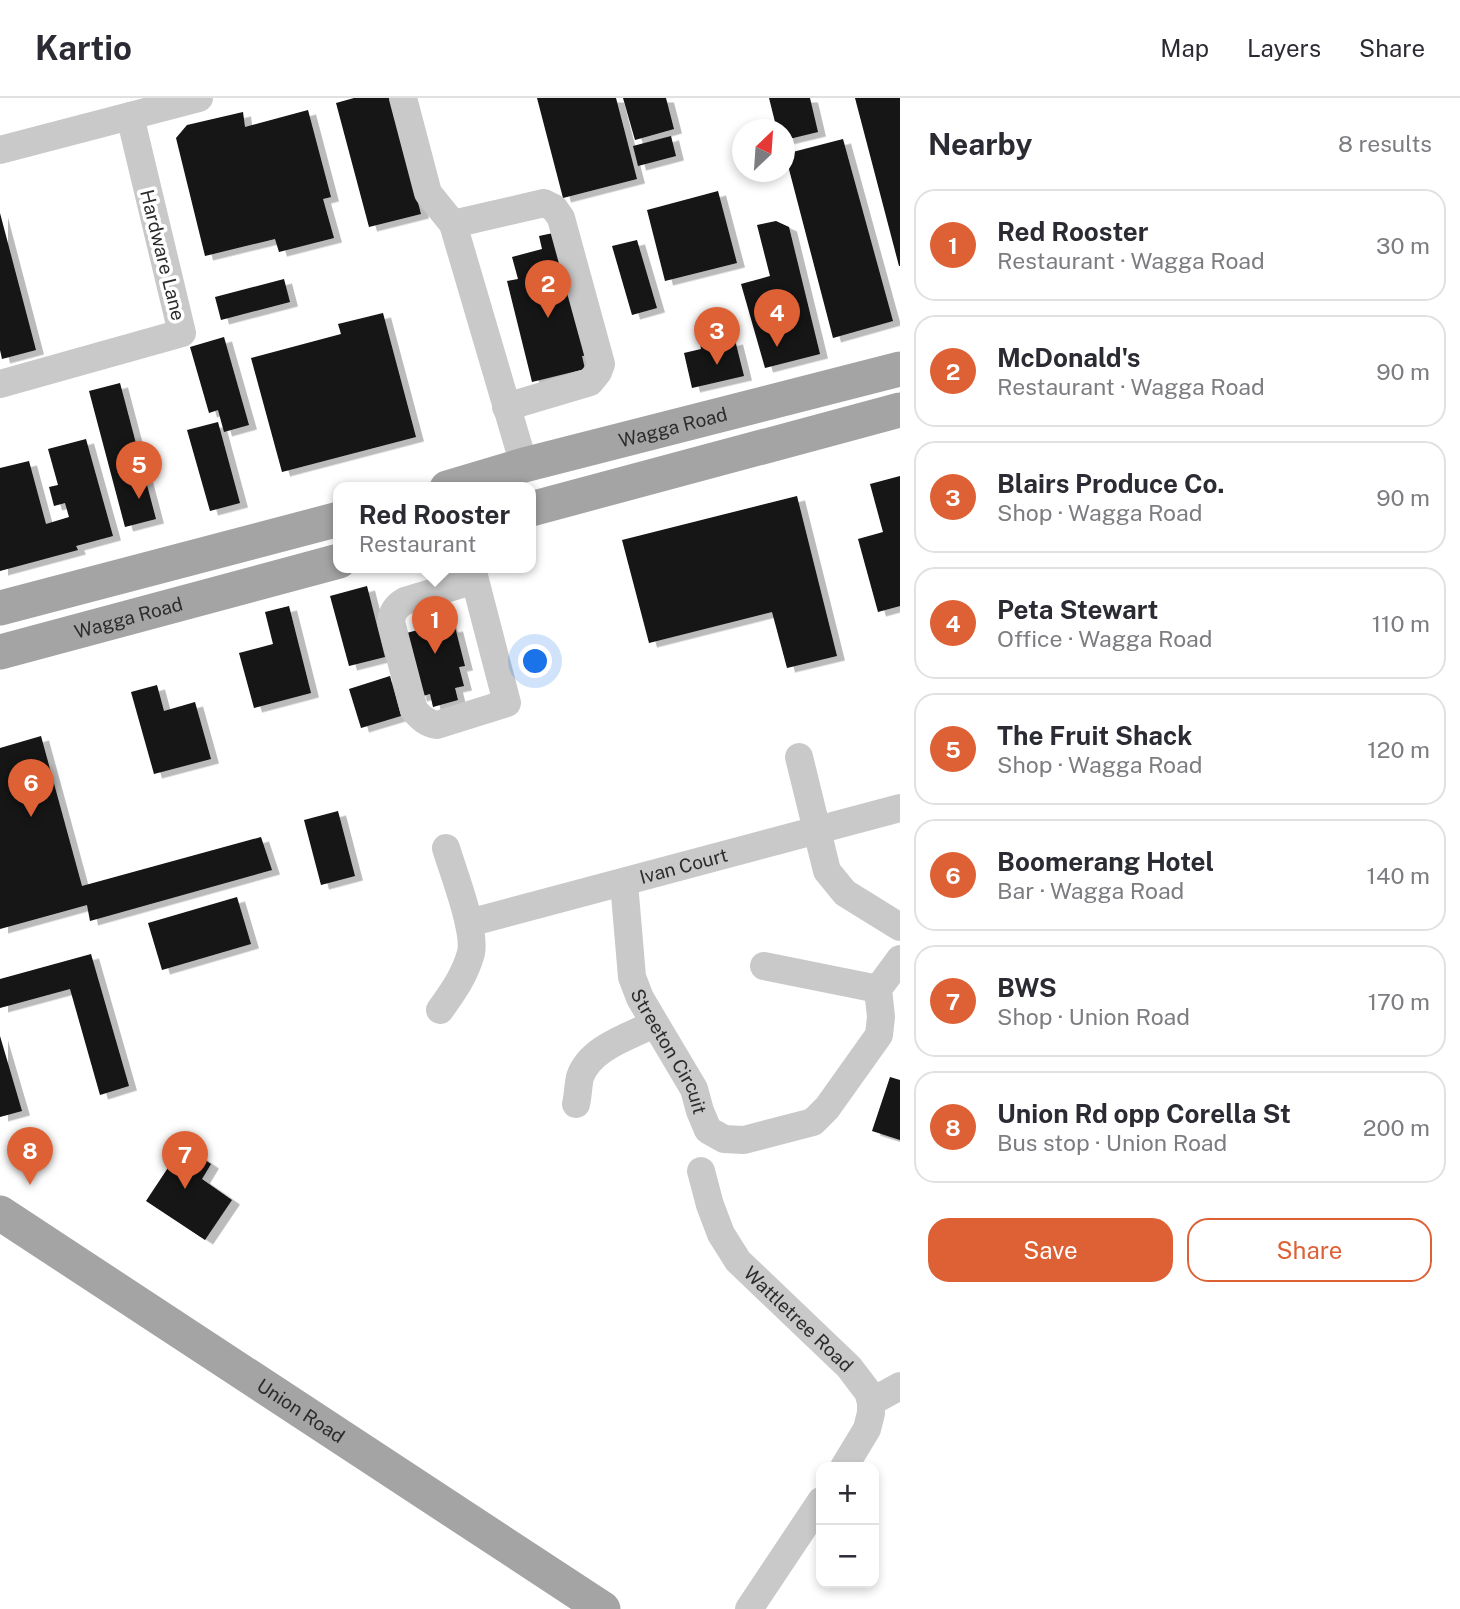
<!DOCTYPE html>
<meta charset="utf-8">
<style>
:root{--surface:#fff;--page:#f2f2f3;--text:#2b2b33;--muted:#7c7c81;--line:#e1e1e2;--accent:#dd6135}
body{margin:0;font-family:"Public Sans",sans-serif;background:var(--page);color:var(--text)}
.controls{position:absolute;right:21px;bottom:21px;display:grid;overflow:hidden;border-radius:14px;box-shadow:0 4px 10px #0003}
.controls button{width:63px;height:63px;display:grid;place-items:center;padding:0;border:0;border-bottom:2px solid var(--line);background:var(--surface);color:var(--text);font:35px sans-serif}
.compass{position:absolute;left:732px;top:21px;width:63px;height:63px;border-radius:50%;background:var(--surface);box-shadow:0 4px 10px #0003;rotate:25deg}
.you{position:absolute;left:536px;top:564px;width:24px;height:24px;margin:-18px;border:5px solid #fff;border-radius:50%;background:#1a73e8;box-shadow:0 0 0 10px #1a73e833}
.badge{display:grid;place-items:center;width:46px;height:46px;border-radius:50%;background:var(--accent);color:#fff;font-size:23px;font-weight:700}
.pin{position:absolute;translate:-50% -58px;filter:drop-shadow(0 2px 4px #0008)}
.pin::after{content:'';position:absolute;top:37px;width:24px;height:21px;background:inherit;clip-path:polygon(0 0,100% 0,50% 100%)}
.popup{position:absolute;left:333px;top:384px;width:203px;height:91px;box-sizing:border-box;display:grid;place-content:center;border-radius:14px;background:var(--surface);filter:drop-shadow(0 2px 5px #0005);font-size:23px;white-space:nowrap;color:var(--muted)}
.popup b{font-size:26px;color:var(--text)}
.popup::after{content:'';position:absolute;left:50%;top:100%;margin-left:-14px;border:14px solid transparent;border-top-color:var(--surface)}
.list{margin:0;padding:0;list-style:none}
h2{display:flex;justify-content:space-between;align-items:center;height:91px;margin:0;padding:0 28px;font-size:30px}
h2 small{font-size:23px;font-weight:400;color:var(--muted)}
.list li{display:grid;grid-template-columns:46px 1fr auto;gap:21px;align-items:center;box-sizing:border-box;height:112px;margin:0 14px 14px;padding:0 14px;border:2px solid var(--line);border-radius:21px}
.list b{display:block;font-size:26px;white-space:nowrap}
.list p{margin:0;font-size:23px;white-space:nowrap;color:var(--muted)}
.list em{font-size:23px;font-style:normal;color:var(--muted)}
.actions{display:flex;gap:14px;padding:21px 28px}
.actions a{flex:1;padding:16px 0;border:2px solid var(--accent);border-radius:21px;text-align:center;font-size:24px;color:var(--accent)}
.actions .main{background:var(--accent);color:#fff}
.map{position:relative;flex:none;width:900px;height:1511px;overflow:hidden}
header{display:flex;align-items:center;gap:42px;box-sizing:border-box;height:98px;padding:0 35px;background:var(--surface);border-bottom:2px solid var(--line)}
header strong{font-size:33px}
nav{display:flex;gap:38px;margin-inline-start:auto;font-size:24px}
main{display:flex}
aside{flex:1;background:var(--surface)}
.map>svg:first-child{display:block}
.building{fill:#131313;filter:url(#shadow)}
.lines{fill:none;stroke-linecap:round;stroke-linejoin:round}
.minor{stroke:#c9c9c9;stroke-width:28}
.major{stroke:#a4a4a4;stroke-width:35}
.labels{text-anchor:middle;stroke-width:7;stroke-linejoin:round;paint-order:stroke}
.street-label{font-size:19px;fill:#2c2c2c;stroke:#fff}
</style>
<header>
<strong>Kartio</strong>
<nav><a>Map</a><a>Layers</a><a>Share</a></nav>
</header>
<main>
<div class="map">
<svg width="900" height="1511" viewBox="0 0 900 1511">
<defs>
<filter id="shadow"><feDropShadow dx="8" dy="4.5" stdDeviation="0" flood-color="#0004"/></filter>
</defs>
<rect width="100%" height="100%" fill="#fff"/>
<path class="building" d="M354,0H390L421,116L369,129L336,5Z
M537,0H616L637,81L563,100Z
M623,0H666L674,31L635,42Z
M769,0H810L818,34L785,42V32H777Z
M855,0H900V168H899Z
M308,12L331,99L323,101L334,140L279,154L275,141L205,158L176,40L187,27L243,14L245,29Z
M671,38L676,58L638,68L633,48Z
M843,41L893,223L833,240L785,56Z
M718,93L737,165L665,183L647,112Z
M0,115L36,252L2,261L0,252Z
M776,123L789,129L820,256L765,270L741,186L770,178L757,127Z
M558,134L589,257L582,258L585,271L532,284L507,183L518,181L512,159L542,151L539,138Z
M637,142L657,210L632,217L612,148Z
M284,181L290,204L221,222L215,199Z
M383,215L416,339L282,374L251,260L341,236L338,226Z
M224,239L249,327L224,334L218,312L209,315L190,249Z
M725,239L728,244L735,242L744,278L692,290L684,255L701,251L700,245Z
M120,285L156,421L125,429L89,293Z
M218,324L240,405L210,413L187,332Z
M86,341L113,438L76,448L78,452L0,473V370L29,363L46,426L69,419L65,405L54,408L49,389L58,387L48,351Z
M900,378V508L878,514L858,441L883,434L870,386Z
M797,398L837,558L787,570L772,514L649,545L622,442Z
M367,488L385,559L349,568L330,498Z
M289,508L311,595L254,610L239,555L273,546L265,514Z
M447,521L450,530L455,529L465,568L459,569L464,588L455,590L458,602L433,609L430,596L419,599L403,536L425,530L424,526Z
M390,578L401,618L361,630L349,591Z
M157,587L164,613L195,604L211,661L154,676L131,594Z
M41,638L82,788L261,739L272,772L90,823L87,807L0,831V650Z
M338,713L355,778L321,787L304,722Z
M237,799L251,846L162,872L148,825Z
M91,856L129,988L100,997L70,891L0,910V881Z
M0,938L22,1013L0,1019Z
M890,979L900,982V1042L872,1033Z
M183,1047L211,1066L202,1081L232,1102L205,1142L146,1103Z"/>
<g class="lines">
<g class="minor">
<path d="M403,0L428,95L453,126L524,367"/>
<path d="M0,52L199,0"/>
<path d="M453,126L544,105L554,110L561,120L601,266L598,274L590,284L506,309"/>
<path d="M0,286L182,235L130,18"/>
<path d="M472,470L475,482L507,605L437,627C426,625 421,620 414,612L391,524C392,514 396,508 405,503L475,482"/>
<path d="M799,659L827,773L845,795L900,829"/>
<path id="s1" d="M624,785L632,879L640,900L694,991L700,1013L708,1032L724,1041L744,1042L813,1024L827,1010L879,937L881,919L878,891L900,861"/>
<path id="s2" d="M469,825L900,710"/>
<path d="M764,868L878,891"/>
<path d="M440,912C453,894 465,877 471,855C476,832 453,774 446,750"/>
<path d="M576,1006C578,998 578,988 580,979C590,950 628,939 654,926"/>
<path id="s3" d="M701,1073L710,1107L721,1136L738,1163L849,1269L868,1294L871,1304V1315L867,1331L844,1369"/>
<path d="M871,1304L900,1288"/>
<path d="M749,1511L821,1403"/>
</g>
<g class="major">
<path id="s4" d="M447,390L524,367L900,271"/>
<path d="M531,411L900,312"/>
<path d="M0,510L339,421"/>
<path id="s5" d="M0,554L339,463"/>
<path id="s6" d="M0,1115L603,1511"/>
</g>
</g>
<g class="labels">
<g class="street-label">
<text transform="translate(163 157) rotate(76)" y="7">Hardware Lane</text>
<text dy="7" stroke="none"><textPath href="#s4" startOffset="234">Wagga Road</textPath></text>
<text dy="7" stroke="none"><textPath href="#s5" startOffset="133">Wagga Road</textPath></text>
<text dy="7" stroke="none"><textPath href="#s2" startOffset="222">Ivan Court</textPath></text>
<text dy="7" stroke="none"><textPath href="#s1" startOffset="178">Streeton Circuit</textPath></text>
<text dy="7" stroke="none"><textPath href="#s3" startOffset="182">Wattletree Road</textPath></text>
<text dy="7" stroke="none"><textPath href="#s6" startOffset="360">Union Road</textPath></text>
</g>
</g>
</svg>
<div class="controls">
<button>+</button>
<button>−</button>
</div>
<svg class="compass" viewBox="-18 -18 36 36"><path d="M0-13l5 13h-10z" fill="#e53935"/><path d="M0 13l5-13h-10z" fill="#7c7c81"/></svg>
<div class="you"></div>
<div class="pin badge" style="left:435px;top:556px">1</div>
<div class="popup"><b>Red Rooster</b>Restaurant</div>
<div class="pin badge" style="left:548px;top:220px">2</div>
<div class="pin badge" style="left:717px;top:267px">3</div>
<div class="pin badge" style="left:777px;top:249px">4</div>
<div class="pin badge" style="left:139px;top:401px">5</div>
<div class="pin badge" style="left:31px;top:719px">6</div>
<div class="pin badge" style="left:185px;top:1091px">7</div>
<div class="pin badge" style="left:30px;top:1087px">8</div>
</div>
<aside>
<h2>Nearby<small>8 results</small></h2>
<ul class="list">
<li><span class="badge">1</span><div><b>Red Rooster</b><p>Restaurant · Wagga Road</p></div><em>30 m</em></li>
<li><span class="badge">2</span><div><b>McDonald's</b><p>Restaurant · Wagga Road</p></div><em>90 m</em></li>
<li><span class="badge">3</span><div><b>Blairs Produce Co.</b><p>Shop · Wagga Road</p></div><em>90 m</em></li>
<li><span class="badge">4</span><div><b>Peta Stewart</b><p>Office · Wagga Road</p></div><em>110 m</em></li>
<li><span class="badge">5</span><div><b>The Fruit Shack</b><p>Shop · Wagga Road</p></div><em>120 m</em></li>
<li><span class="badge">6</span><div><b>Boomerang Hotel</b><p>Bar · Wagga Road</p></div><em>140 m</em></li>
<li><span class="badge">7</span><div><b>BWS</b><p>Shop · Union Road</p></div><em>170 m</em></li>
<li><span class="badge">8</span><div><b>Union Rd opp Corella St</b><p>Bus stop · Union Road</p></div><em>200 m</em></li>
</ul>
<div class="actions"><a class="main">Save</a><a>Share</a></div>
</aside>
</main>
